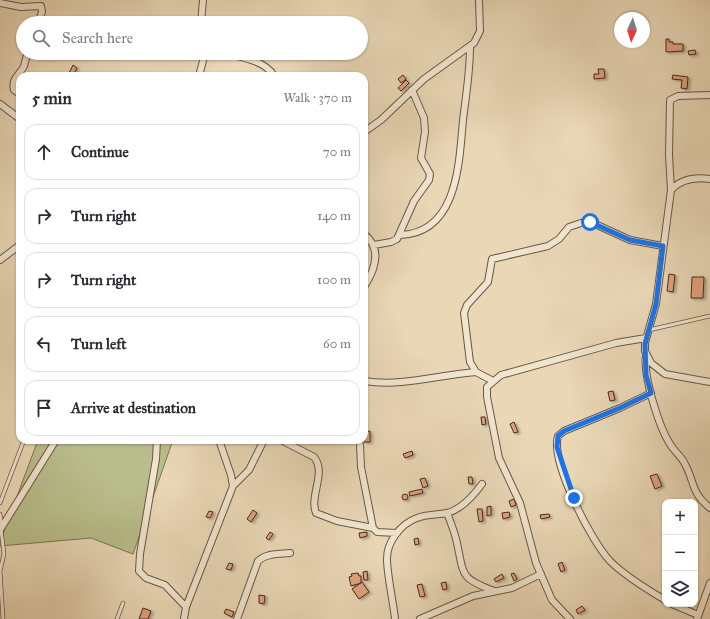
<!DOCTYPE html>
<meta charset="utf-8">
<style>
:root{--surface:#fff;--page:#f2f2f3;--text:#2b2b33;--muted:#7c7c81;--line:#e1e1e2}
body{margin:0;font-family:"IM FELL Great Primer",serif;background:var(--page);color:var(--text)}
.controls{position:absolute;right:12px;bottom:12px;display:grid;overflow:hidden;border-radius:8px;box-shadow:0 1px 3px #0004}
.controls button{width:36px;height:36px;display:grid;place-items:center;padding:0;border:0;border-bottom:1px solid var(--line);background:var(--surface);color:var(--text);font:20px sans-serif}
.compass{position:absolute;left:614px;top:12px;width:36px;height:36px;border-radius:50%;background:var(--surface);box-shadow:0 1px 3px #0004;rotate:184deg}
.stop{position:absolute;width:12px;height:12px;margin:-9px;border:3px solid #1a73e8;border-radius:50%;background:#fff}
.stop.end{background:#1a73e8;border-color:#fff;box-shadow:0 1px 4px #0008}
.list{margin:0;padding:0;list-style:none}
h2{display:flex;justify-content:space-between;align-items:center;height:52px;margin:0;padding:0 16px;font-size:17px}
h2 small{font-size:13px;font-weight:400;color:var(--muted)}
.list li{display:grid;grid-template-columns:26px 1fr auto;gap:12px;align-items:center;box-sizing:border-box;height:56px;margin:0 8px 8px;padding:0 8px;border:1px solid var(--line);border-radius:12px}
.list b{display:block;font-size:15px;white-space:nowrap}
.list em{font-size:13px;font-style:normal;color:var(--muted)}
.icon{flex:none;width:22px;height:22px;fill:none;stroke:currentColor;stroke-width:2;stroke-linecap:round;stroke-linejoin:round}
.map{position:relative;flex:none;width:710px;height:619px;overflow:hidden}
.search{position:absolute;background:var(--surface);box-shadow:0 1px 3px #0004;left:16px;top:16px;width:352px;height:44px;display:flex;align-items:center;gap:10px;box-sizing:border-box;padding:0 14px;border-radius:22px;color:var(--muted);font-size:15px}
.panel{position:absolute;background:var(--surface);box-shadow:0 1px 3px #0004;left:16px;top:72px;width:352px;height:372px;border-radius:12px}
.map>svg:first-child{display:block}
.green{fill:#b9be8c;stroke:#7c7653}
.building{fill:#e2a17c;stroke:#402e1a;filter:url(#shadow)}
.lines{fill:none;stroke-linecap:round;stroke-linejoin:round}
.lane-casing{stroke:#6a5841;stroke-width:4.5}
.street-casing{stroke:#6a5841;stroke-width:8}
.lane{stroke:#f1e5d0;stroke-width:3}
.street{stroke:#f1e5d0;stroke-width:6}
.route{stroke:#1a73e8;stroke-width:5}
</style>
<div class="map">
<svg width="710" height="619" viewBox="0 0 710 619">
<defs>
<filter id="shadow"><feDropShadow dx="2.5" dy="1.5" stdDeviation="1" flood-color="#0004"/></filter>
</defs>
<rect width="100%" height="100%" fill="#e9d7b6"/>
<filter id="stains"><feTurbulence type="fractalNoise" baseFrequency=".005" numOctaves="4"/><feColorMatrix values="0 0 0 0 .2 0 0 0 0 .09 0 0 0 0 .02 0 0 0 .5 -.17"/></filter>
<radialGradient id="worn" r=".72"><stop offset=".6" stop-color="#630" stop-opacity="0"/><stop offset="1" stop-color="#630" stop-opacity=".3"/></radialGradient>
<path class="green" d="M38,440H173L133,554L91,538L0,546V542Z"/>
<path class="building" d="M666,39H669V42H673V44H683V51L666,52Z
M695,50L696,54L689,55L688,51Z
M73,65L77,68L73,75L69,73Z
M598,69H604L605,78L594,79V74H599Z
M403,75L406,79L401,83L398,79Z
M673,75L688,77L687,89L681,88L682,80L672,79Z
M406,80L409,83L401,91L398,88Z
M669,274L675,275L673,292L667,291Z
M692,277H704L703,298H691Z
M613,391L615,400L610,401L608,392Z
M481,417H485L486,424L482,425Z
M514,422L518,432L514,433L510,424Z
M370,431V442H364V432Z
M412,451L413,455L405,458L403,454Z
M657,474L662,486L655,489L650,476Z
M468,477H472L473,484H469Z
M425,478L428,486L423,488L420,479Z
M422,489L423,493L410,496L409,492Z
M402 497a3 3 0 1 1 6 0a3 3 0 1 1-6 0Z
M514,499L516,505L511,507L509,501Z
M491,506V515L487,516V507Z
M477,509H482L483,521L479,522Z
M253,510L257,513L251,522L247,519Z
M209,511L213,512L210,518L206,517Z
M509,512L510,517L503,519L502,513Z
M549,514L550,517L541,519L540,515Z
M270,532L273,534L269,540L266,538Z
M367,532V536L360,538L359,533Z
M418,538L419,544L415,545L414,539Z
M562,562L565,570L561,572L558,564Z
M229,563L233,564L231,570L226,569Z
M367,571L368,580H364L363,572Z
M358,573L359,576H361V583L351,586L349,577L352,576L351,574Z
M514,573L517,579L514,581L511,574Z
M502,574L504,578L496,582L494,579Z
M362,582L369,592L359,599L352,589Z
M446,582L447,589L443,590L441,583Z
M422,584L425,596L420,597L417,585Z
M259,595L265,596L264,604L259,603Z
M582,606L585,610L578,614L576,610Z
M143,608L151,611L148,619H139Z
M226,609L234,612L232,617L224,613Z"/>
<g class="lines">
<defs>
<path id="lane" d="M649,330L710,316
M0,503L24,440
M0,514L2,526
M1,530L4,554L0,571L3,619
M117,619L123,603"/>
<path id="street" d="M0,3L21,7L41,6L42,12L38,23
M201,23L203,0
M221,53C238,56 265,60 274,76
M199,76L205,53
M20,94L14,90C11,78 20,75 24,66C25,62 26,57 28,53
M0,104L20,119
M364,132L381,120L424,79L474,43L480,31L479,0
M710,179C695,177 681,179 671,190L656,304L645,343V351L651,363L665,374L710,382
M671,190L669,155L670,100L678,96L710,95
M364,234C383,249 375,270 364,287
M400,235C458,233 459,163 463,120C466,95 470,72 470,47
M374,245L391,242L397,239L414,201L429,180L430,174L421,158L425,132L424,118L412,90
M0,260L20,245
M646,356C643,376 659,427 670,444C674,451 681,456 685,464C695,483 691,493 710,508
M364,381C402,387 438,375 476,372
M493,381L476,372L470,362L464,313L467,305L488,282L492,259L548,246L559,239L569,227L584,222L595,224L630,240L663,246
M651,393L620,408L564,431L558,436C550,461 591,541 610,561C624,575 648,590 665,600
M157,440L156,459L140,554L139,571L146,578L165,585L186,607
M281,440L314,457C327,473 309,495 316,513L337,521L373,528
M360,445L361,467L373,528L377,532L397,533
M233,486L249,470L264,440
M447,513C451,523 455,533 457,543C464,576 460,578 494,591
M0,530L56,440
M672,604L698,615
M184,619L186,607L233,486L231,475L219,440
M237,619L258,561C267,553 279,554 290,553
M395,619C393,600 388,580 387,561C386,543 400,524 417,518C426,514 437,515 447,513C462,509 474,495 482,484
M420,619L473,596L512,588L541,574
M570,619L552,600L536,563L520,503L499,458L487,397V387L501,375L616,343L646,338
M697,619L710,583"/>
</defs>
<use href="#lane" class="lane-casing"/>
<use href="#street" class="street-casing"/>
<use href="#lane" class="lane"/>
<use href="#street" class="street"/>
</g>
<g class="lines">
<path class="route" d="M574,498L557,447L558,436L564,431L620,408L651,393L646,375L645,344L656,304L663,246L630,240L590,222"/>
</g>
<rect width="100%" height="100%" filter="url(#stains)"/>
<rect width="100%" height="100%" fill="url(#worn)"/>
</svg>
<div class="controls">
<button>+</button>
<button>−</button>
<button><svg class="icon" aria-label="layers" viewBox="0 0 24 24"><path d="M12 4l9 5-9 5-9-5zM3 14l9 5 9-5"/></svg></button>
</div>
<svg class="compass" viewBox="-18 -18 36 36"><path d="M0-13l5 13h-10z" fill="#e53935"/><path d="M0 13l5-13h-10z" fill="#7c7c81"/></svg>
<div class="stop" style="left:590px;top:222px"></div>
<div class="stop end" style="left:574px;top:498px"></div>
<div class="search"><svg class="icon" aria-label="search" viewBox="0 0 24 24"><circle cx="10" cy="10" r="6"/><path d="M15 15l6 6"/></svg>Search here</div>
<section class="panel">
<h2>5 min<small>Walk · 370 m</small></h2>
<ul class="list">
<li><svg class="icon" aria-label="ahead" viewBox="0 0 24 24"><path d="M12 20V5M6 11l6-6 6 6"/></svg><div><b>Continue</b></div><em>70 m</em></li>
<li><svg class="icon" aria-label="right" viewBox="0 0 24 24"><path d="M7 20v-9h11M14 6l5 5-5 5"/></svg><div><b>Turn right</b></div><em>140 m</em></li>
<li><svg class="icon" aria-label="right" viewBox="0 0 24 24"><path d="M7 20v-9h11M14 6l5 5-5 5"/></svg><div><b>Turn right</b></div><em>100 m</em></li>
<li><svg class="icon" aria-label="left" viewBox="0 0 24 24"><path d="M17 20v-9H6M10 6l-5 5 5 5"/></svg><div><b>Turn left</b></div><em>60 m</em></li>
<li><svg class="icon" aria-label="arrive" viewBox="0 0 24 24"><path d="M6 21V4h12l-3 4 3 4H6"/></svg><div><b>Arrive at destination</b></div></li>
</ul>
</section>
</div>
